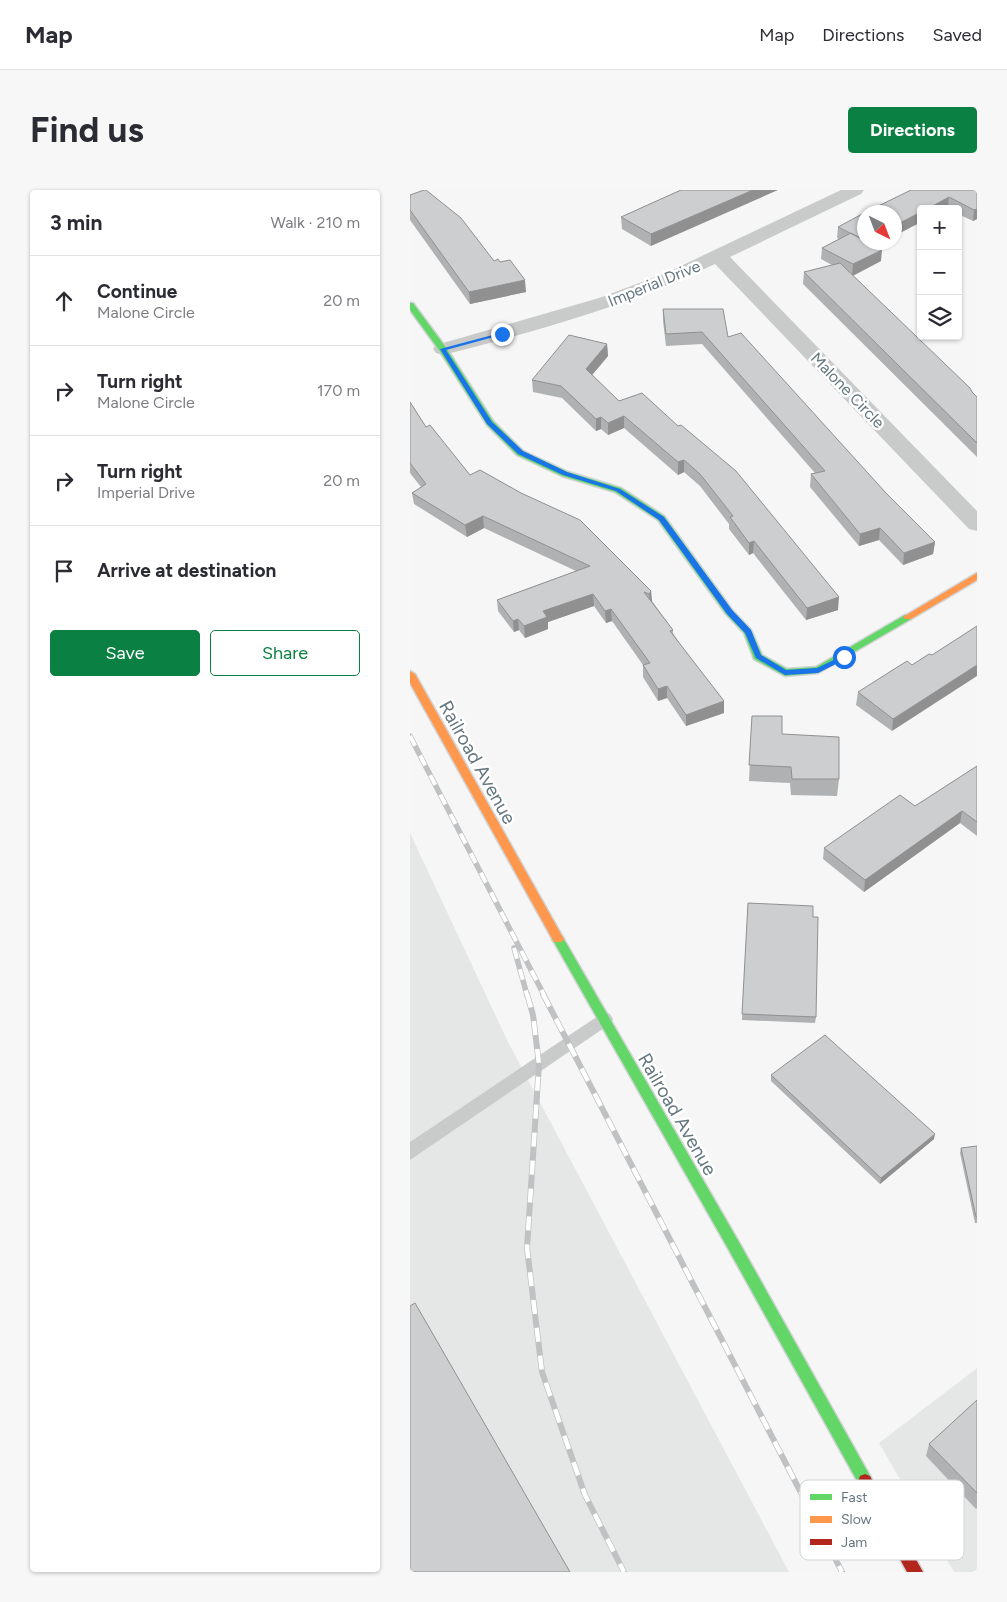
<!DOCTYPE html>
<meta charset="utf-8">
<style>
:root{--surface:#fff;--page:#f7f7f7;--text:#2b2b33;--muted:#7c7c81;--line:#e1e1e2;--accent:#0b8043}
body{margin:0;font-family:Figtree,sans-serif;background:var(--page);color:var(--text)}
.controls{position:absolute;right:15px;top:15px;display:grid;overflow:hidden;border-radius:5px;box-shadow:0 1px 4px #0004}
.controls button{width:45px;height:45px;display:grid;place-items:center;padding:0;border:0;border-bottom:1px solid var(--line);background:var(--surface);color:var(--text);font:25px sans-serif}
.compass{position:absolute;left:447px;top:15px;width:45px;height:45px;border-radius:50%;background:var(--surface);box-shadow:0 1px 4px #0004;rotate:138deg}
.stop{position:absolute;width:15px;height:15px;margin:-11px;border:4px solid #1a73e8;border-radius:50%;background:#fff}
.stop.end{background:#1a73e8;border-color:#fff;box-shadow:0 1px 5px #0008}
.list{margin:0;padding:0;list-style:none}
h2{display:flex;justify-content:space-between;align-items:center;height:65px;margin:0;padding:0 20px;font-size:21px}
h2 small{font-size:16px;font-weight:400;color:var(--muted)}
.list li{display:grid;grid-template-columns:32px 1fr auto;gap:15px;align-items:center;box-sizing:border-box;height:90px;padding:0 20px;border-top:1px solid var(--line)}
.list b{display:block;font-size:19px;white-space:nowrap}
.list p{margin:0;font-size:16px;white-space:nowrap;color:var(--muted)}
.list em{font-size:16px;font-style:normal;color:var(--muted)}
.actions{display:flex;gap:10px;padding:15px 20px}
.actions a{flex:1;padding:11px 0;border:1px solid var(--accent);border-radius:5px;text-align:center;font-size:18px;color:var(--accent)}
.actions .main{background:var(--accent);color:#fff}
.icon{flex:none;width:28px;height:28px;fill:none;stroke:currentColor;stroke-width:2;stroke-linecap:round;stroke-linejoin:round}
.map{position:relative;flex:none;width:567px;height:1382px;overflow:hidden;border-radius:5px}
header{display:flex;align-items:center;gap:30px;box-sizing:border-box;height:70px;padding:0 25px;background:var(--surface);border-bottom:1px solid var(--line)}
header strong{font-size:24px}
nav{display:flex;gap:28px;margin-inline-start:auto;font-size:18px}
.intro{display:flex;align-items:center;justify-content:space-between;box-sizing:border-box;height:120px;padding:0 30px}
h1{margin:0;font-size:35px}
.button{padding:12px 22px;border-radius:5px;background:var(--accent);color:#fff;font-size:18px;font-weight:700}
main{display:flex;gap:30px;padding:0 30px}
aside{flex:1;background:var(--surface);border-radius:5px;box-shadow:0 1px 4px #0004}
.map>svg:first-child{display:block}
.built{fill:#e5e7e6}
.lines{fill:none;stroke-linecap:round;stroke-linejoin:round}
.fast-casing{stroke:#d2d3d4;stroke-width:3}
.slow-casing{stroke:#d2d3d4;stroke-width:3}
.jam-casing{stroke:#d2d3d4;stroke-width:3}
.lane{fill:#c9cbcb;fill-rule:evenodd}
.street{fill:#c9cbcb;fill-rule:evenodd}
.fast{fill:#63d668;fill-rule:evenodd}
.slow{fill:#ff974d;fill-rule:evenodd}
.jam{fill:#b3261e;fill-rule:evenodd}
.rail-far1-casing{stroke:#bfc1c2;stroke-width:5.5}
.rail-casing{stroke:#bfc1c2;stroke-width:6}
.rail-far1{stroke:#fff;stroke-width:4;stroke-dasharray:11;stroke-linecap:butt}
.rail{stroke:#fff;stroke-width:4.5;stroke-dasharray:14;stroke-linecap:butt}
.wall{fill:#b0b1b2}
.shaded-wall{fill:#909091}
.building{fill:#cdcecf;stroke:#909091}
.route{fill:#1a73e8}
.labels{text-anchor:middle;stroke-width:5;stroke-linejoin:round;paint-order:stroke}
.far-street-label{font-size:16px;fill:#64767e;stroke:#fff}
.street-label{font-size:19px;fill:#64767e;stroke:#fff}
.key{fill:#fff;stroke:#d0d6d8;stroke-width:1}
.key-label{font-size:14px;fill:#64767e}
</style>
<header>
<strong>Map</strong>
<nav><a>Map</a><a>Directions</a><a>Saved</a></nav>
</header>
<div class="intro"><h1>Find us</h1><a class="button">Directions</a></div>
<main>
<aside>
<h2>3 min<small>Walk · 210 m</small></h2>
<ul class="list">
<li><svg class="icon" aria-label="ahead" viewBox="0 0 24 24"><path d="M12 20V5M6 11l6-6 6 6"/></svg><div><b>Continue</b><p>Malone Circle</p></div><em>20 m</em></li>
<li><svg class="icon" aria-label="right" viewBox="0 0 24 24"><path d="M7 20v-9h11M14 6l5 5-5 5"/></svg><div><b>Turn right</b><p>Malone Circle</p></div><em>170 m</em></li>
<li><svg class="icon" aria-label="right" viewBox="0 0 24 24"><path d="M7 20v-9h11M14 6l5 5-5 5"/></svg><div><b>Turn right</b><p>Imperial Drive</p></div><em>20 m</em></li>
<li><svg class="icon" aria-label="arrive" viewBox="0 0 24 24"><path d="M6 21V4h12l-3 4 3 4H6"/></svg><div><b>Arrive at destination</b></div></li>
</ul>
<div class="actions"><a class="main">Save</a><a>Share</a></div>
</aside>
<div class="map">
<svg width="567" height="1382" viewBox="0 0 567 1382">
<rect width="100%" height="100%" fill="#f6f6f6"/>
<path class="built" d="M0,643L98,852L379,1382H0Z
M567,1178V1382H544L469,1253Z"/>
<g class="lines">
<defs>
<path id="fast" d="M0,113H3L37,159L83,231L113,261L158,282L211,298L254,326L322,420L341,440L352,465L377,479L406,477L495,425H501L503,427L501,429L408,483L375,486L344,469L334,443L316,424L248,330L205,302L152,286L107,265L77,235L29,160L0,120Z
M148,744L152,746L330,1054L460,1286L462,1291L460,1296L455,1298L450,1296L320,1062L144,752L142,749L144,746Z"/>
<path id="slow" d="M567,383V390L501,429H495L493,427Z
M0,481L5,484L152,746L154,749L152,752H144L0,493Z"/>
<path id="jam" d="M455,1284L460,1286L513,1382H497L450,1296L448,1291L450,1286Z"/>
</defs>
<use href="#fast" class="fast-casing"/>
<use href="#slow" class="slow-casing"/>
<use href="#jam" class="jam-casing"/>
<path class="lane" d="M194,822L200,824L203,829L200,834L0,970V952Z"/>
<path class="street" d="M431,0H454L451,4L320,67L567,321V341L559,339L305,74C221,115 124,142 33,165L26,163L23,159L26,155L189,108L256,83Z"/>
<use href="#fast" class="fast"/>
<use href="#slow" class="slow"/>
<use href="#jam" class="jam"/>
<defs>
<path id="rail-far1" d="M0,546L134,805
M104,758L117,805"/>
<path id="rail" d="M117,804L123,825L129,874L117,1058L132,1182L175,1305L214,1382
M133,804L432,1382"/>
</defs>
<use href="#rail-far1" class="rail-far1-casing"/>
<use href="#rail" class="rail-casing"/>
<use href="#rail-far1" class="rail-far1"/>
<use href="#rail" class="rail"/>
</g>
<path class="wall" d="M271,0L241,56L212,39L211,27Z
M567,0V29L563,31L548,24V19H511V32L484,46V22Z
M0,5L84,71L116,102L60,114L0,30Z
M428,37L465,56L471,71L443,86L567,207V267L393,94L394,82L422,75L411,69L412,58L429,49L427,48Z
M253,119L318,147L476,303L525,352L523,364L493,375L469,350L449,356L400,297L401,284L405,283L292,154L256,156L253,131Z
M197,154L198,166L182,185L209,211L232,203L428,420L396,430L343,363L339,365L319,339V334L290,296L274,282L268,285L214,238L198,245L191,239L186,241L152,208L123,202L122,190Z
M0,212L16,237L60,285L241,401L242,411L263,440V443L314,523L276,536L257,508L248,511L233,487V475L202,431L196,433L184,416L138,432V439L115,448L109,440L104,442L88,421L87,410L166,381L74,338L57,347L4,314L2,303L11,297L0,283Z
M502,475L482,541L446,515L448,502Z
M342,526L372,544L429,589L427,606L381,605L380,593L339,591Z
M567,576V646L550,633L454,702L413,669L414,658L505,616Z
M338,713L403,727L406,827L405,833L332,830Z
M361,885L524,949L470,994L361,891Z
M567,956V1033H565L550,963L551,958Z
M567,1210V1318L566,1319L516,1266L519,1254Z"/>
<path class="shaded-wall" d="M343,0H368L241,56V44Z
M539,7L538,18L537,19H517Z
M567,19V29L563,31L564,20Z
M511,22V32L484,46V36Z
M455,52H472L454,62Z
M472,60L471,71L442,86L443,74Z
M115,90L116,102L60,114L59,102Z
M197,154L198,166L177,191L176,179Z
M214,226V238L198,245V233Z
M191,227V239L186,241V229Z
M274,270V282L268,285V272Z
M73,326L74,338L57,347L55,335Z
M470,338L469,350L449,356L450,344Z
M344,351L343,363L339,365V353Z
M525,352L523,364L493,375L494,363Z
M241,401L242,413L240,416L239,404Z
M183,404L184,416L138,432V439L115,448L114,436L133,421Z
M429,407L428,420L396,430L397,418Z
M201,419L202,431L196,433L195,421Z
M108,429L109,440L104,442L103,431Z
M567,475V486L482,541L483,529Z
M257,496V508L248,511V499Z
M314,511V523L276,536V525Z
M552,621L550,633L454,702L455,690Z
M525,944L524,949L470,994L471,988Z"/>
<path class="building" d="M14,0H16L51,28L84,71L88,69L90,72L100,70L115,90L59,102L0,20V5Z
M271,0H343L241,44L211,27Z
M501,0H567V19L564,20L539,7L517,19H511V22L484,36V22H456Z
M454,23V50L428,37Z
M441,43L454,50V52H458L472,60L443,74L412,58Z
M430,73L560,198L562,202L567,207V253L394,82Z
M253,119H313L318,147L331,143L476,303L525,352L494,363L470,338L450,344L401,284L415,281L292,142L256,144Z
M159,145L197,154L176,179L209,211L232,203L268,236L271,235L326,281L429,407L397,418L344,351L339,353L320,327L323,326L290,284L274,270L268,272L214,226L198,233L191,227L186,229L151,196L122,190Z
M0,212L16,237L20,235L60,285L70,280L111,303L170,330L241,401L239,404L234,402L263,440L260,441L314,511L276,525L257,496L248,499L233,475L240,473L201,419L195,421L183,404L133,421L137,427L114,436L108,429L103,431L87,410L180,376L73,326L55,335L2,303L16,294L0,273Z
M567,436V475L483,529L448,502L497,471L502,475L519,464L522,465Z
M342,526H372V544L429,547V589H382L381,577L339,575Z
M567,576V632L552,621L455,690L414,658L490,605L505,616Z
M338,713L403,716V727H408L406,827L332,824Z
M415,845L525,944L471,988L361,885Z
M567,956V1027H566L551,958Z
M5,1113L160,1382H0V1116Z
M567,1210V1303L519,1254Z"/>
<path class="route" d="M90,143L95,144L36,160L82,232L113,261L157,282L210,299L254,327L322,420L341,440L351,465L376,480L407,478L434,465L436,466V469L408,483L375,485L346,468L335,443L317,424L249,330L206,301L153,285L108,264L77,234L30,159Z"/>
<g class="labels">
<g class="far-street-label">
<text transform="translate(244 93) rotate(-22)" y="6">Imperial Drive</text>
<text transform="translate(438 200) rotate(46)" y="6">Malone Circle</text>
</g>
<g class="street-label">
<text transform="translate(68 572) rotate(61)" y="7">Railroad Avenue</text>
<text transform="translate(268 924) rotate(60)" y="7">Railroad Avenue</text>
</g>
</g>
<rect x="390" y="1290" width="164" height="80" rx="8" class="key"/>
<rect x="400" y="1304" width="22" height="6" fill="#63d668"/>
<rect x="400" y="1326" width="22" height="7" fill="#ff974d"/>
<rect x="400" y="1349" width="22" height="6" fill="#b3261e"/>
<g class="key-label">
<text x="431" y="1312">Fast</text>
<text x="431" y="1334">Slow</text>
<text x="431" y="1357">Jam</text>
</g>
</svg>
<div class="controls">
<button>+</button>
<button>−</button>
<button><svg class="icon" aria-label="layers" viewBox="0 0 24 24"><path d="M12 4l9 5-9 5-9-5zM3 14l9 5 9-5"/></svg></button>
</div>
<svg class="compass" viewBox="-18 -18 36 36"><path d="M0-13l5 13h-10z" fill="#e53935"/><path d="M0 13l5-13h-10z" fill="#7c7c81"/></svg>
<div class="stop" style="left:434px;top:467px"></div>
<div class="stop end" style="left:92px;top:144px"></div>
</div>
</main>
